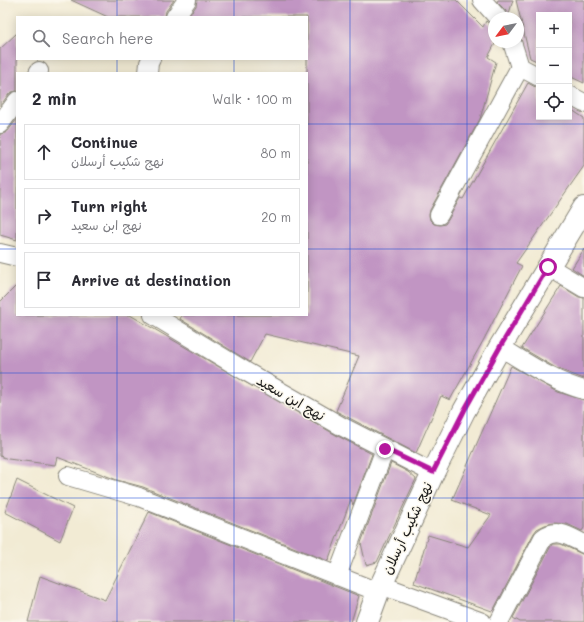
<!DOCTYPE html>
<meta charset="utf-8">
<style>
:root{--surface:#fff;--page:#f2f2f3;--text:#2b2b33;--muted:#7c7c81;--line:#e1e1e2}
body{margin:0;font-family:Mali,"Playpen Sans Arabic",sans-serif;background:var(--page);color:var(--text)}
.controls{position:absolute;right:12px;top:12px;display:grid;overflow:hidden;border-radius:0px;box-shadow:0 2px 10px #0003}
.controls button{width:36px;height:36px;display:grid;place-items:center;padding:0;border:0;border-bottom:1px solid var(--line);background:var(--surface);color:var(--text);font:20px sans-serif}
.compass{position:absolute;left:488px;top:12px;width:36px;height:36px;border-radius:50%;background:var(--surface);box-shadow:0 2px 10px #0003;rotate:238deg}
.stop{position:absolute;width:12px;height:12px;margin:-9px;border:3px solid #b5179e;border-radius:50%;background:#fff}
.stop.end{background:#b5179e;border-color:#fff;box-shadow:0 1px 4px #0008}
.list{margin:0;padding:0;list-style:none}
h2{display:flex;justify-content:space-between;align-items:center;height:52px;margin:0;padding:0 16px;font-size:17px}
h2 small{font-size:13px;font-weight:400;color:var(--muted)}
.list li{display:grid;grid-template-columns:26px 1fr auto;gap:12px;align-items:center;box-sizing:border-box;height:56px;margin:0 8px 8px;padding:0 8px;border:1px solid var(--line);border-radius:0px}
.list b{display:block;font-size:15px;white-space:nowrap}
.list p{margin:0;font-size:13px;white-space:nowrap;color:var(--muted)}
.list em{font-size:13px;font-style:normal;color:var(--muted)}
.icon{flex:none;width:22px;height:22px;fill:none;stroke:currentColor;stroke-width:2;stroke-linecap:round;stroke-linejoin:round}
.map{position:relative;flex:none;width:584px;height:622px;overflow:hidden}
.search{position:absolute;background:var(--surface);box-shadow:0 2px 10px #0003;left:16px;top:16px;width:292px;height:44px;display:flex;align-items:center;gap:10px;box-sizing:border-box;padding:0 14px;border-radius:0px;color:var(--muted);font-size:15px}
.panel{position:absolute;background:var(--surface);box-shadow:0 2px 10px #0003;left:16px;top:72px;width:292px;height:244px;border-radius:0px}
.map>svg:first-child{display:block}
.building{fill:#c195c3}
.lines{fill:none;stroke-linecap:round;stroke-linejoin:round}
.minor-casing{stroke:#878478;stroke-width:20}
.tertiary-casing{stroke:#878478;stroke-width:24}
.minor{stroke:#fff;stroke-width:18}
.tertiary{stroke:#fff;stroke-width:22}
.route{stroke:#b5179e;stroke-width:5}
.grid{fill:none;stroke:#1d4ed8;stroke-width:1;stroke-opacity:0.55}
.labels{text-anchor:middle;stroke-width:3;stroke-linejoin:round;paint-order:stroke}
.street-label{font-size:14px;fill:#1c1c1c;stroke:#fbf7ec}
</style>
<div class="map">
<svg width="584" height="622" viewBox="0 0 584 622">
<rect width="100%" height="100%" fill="#fbf7ec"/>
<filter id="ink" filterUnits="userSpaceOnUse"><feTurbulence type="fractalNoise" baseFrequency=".025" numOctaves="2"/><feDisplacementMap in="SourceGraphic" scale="8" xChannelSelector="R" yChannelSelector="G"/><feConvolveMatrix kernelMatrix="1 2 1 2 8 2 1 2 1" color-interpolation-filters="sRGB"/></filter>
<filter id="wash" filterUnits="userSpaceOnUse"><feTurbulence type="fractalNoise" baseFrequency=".012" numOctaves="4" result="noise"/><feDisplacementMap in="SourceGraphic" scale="16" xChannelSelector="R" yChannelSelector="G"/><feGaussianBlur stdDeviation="0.9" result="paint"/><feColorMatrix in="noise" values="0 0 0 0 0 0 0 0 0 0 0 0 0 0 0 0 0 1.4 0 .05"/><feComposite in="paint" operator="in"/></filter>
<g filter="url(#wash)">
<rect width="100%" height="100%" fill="#f2ebd4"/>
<g id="blocks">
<path class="building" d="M71,0H174L166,11L165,17H108Z
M197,0H456L483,27L486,21L494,28V42H496L488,57L496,62L480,119L430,210L429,215L430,220L434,224L440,225L445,224L448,220L460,198L463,199L528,83L539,89V117H569V108L584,118V166L516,263L522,266L483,341L450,400L441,396L416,453L336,411L359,356L265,334L250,362L180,319L182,315H307V17H188L196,6Z
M498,0H513L508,17L506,11L497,2Z
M516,0H584V83L569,76V15H539V62L530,58Z
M17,33V91L12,92L9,94L0,106V49Z
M17,119V240L0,235V134L5,133L8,131Z
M584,249V276L572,268Z
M17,285V315H130L336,435L372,454L353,505L351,499L328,561L143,487L117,480L57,457L55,465L8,459L0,456V302Z
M561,286L579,297L584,298V379L556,368L522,348Z
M511,366L558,392L584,400V528L582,531L567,524L553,523L545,525L537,529L534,533L494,609L492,611L414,583L428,535L468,547L491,515L452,500Z
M391,463L408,472L416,479L377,562L366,565L361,543Z
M17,480L73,508L60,541L5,512Z
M149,512L359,596L351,622H28L40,576L105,600Z
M552,544H561L584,555V622H520L513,618Z"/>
</g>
</g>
<g filter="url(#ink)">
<use href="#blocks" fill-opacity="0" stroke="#878478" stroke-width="1"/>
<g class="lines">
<defs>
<path id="minor" d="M482,0L498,18
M175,17L187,0
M512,42L520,67L539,77
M38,73L39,71
M148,73L149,63L151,59
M569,95L584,103
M0,124L17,101
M439,215L520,67
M0,253L17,257
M549,267L584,288
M153,315L245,371L341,426L433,473
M500,347C527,363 554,382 584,390
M68,476L139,497L378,592
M337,576L385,449
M381,585L482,622
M499,622L543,538C557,527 570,537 584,544"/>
<path id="tertiary" d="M367,622L378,592L433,473L464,411L500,347L584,208"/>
</defs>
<use href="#minor" class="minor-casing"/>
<use href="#tertiary" class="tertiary-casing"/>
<use href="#minor" class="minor"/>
<use href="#tertiary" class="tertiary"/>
</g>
</g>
<g class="lines" filter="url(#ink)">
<path class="route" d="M385,449L433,472L464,411L500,347L548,267"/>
</g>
<path class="grid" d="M117,0V17M234,0V17M350,0V622M467,0V622M117,59V73M234,59V73M0,124H17M307,124H584M0,249H17M307,249H584M117,315V622M234,315V622M0,373H584M0,498H584"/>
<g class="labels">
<g class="street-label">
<text transform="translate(291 398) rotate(30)" y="5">نهج ابن سعيد</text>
<text transform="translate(407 528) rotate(-65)" y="5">نهج شكيب أرسلان</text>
</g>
</g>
</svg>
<div class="controls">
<button>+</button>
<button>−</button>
<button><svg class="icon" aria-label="locate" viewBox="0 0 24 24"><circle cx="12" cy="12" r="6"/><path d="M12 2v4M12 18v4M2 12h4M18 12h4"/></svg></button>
</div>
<svg class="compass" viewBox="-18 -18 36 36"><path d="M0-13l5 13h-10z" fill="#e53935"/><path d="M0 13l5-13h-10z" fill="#7c7c81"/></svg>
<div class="stop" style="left:548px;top:267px"></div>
<div class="stop end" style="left:385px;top:449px"></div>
<div class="search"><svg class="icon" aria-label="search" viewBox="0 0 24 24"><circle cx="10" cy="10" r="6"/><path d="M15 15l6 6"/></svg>Search here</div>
<section class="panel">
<h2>2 min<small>Walk · 100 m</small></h2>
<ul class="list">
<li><svg class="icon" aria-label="ahead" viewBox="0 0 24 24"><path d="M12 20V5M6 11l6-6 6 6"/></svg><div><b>Continue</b><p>نهج شكيب أرسلان</p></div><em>80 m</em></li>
<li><svg class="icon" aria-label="right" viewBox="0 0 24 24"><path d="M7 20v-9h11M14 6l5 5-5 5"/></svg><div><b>Turn right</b><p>نهج ابن سعيد</p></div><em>20 m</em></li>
<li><svg class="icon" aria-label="arrive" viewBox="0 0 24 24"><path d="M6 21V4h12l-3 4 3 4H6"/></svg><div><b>Arrive at destination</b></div></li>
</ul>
</section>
</div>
